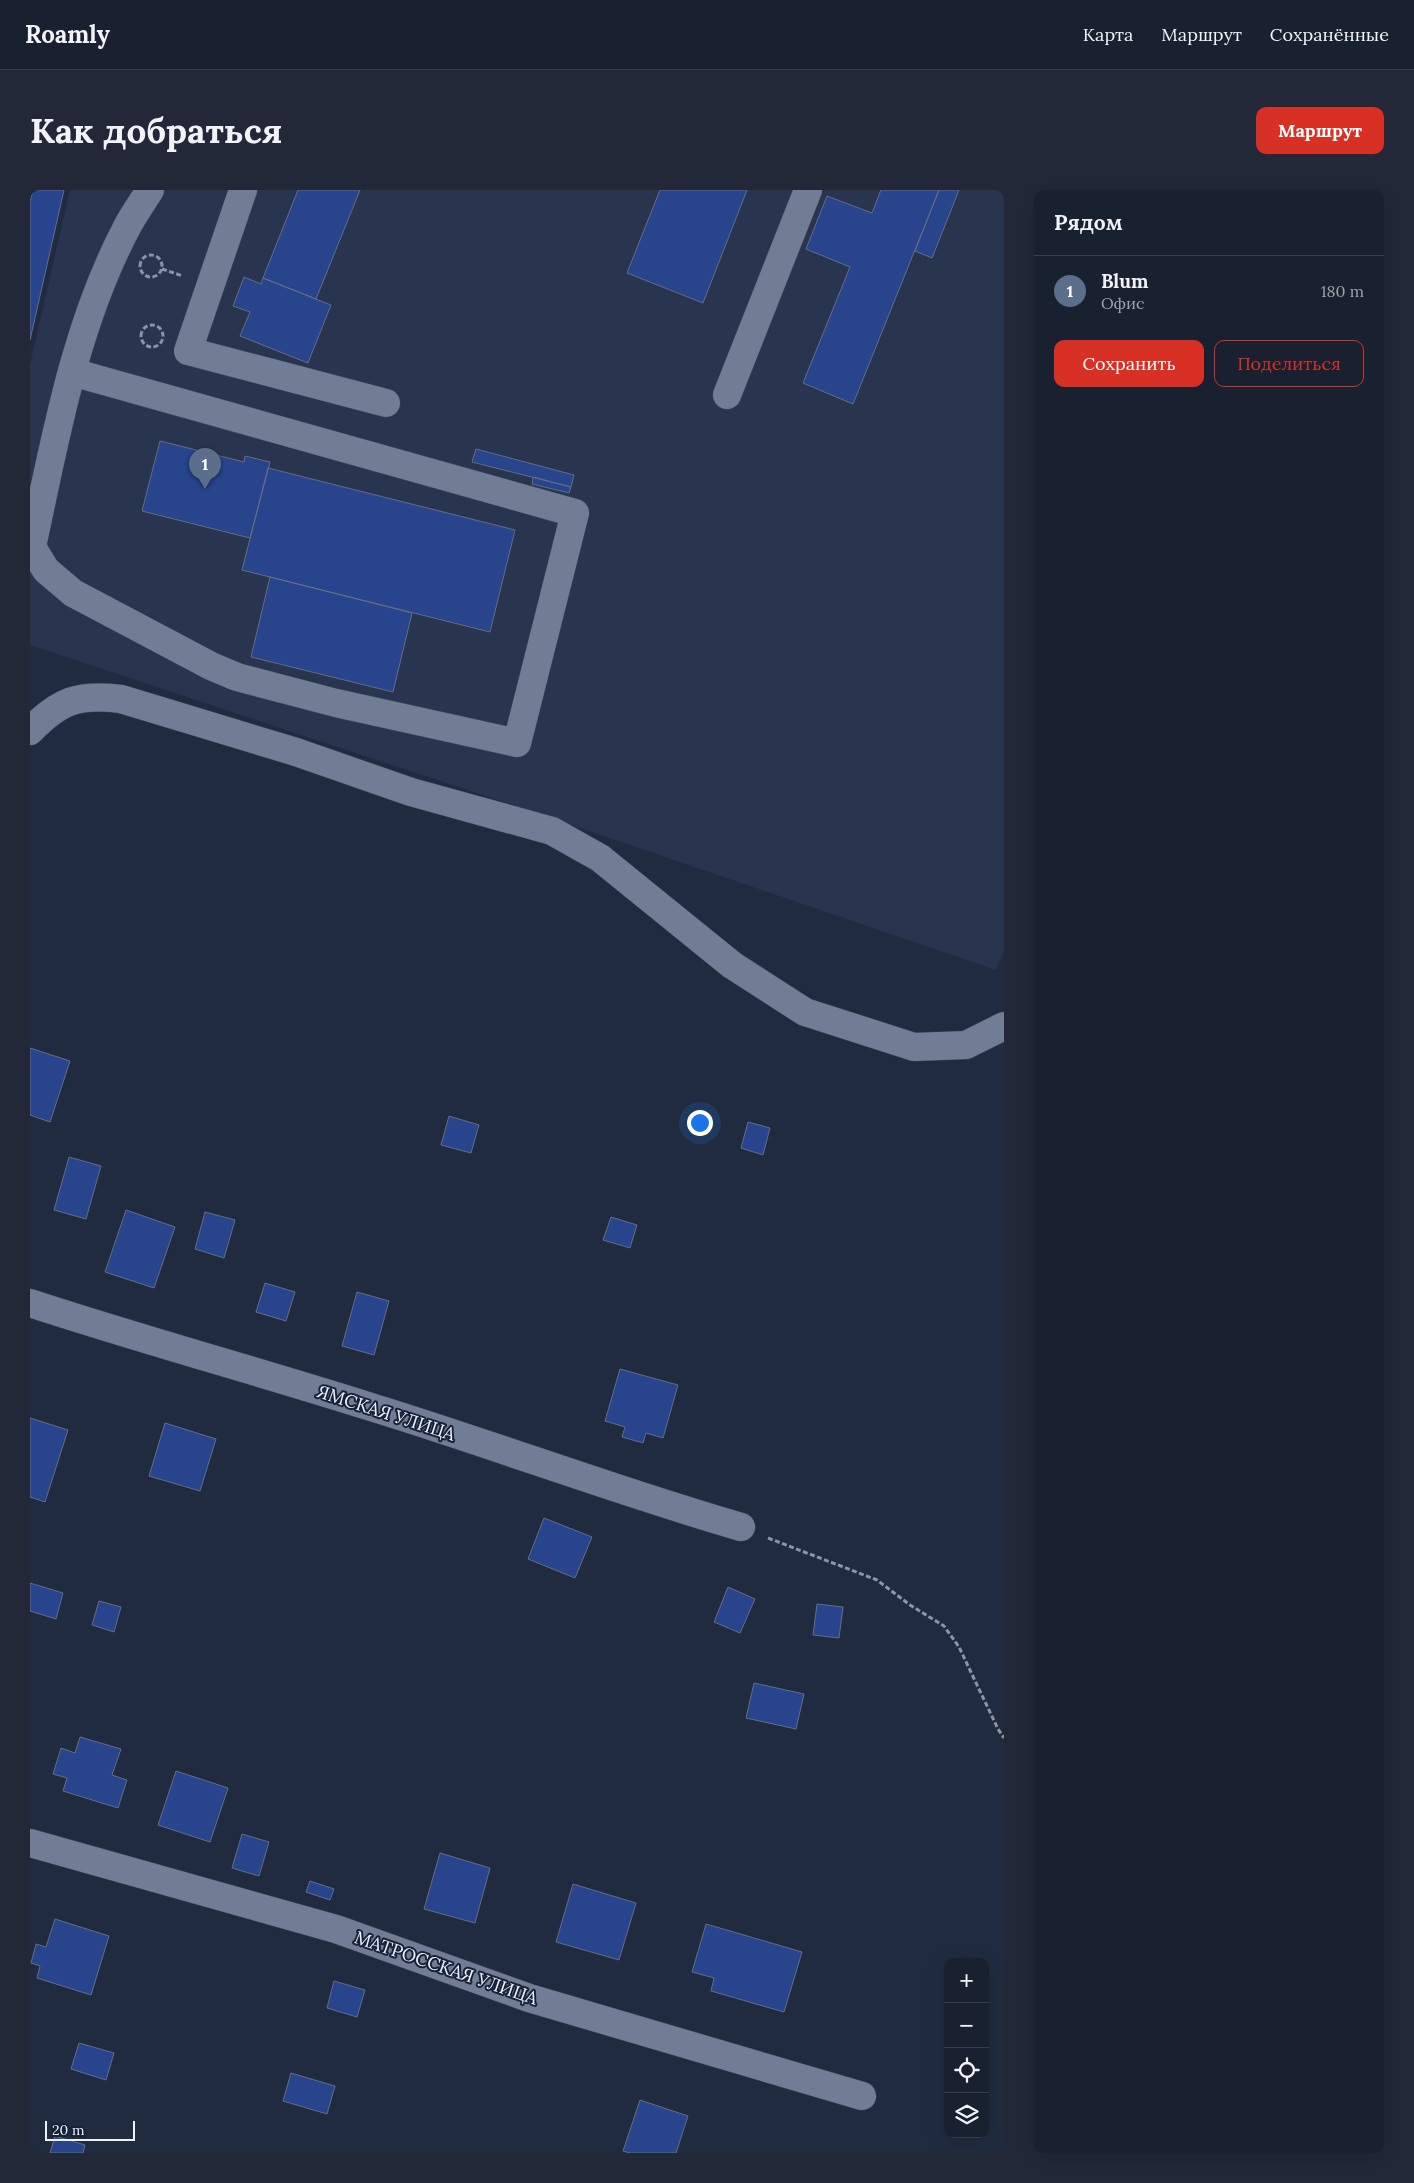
<!DOCTYPE html>
<html lang="ru">
<meta charset="utf-8">
<style>
:root{--surface:#19202f;--page:#222837;--text:#f1f3f6;--muted:#9fa3aa;--line:#373e4b;--accent:#d93025}
body{margin:0;font-family:Lora,serif;background:var(--page);color:var(--text)}
.controls{position:absolute;right:15px;bottom:15px;display:grid;overflow:hidden;border-radius:10px;box-shadow:0 5px 20px #0002}
.controls button{width:45px;height:45px;display:grid;place-items:center;padding:0;border:0;border-bottom:1px solid var(--line);background:var(--surface);color:var(--text);font:25px sans-serif}
.scale{position:absolute;left:15px;bottom:12px;width:90px;box-sizing:border-box;padding-left:5px;border:2px solid #eaf1ff;border-top:0;font-size:14px;line-height:18px;white-space:nowrap;color:#eaf1ff;-webkit-text-stroke:4px #182135;paint-order:stroke}
.you{position:absolute;left:669px;top:932px;width:18px;height:18px;margin:-12px;border:4px solid #fff;border-radius:50%;background:#1a73e8;box-shadow:0 0 0 8px #1a73e833}
.badge{display:grid;place-items:center;width:32px;height:32px;border-radius:50%;background:var(--accent);color:#fff;font-size:16px;font-weight:700}
.pin{position:absolute;translate:-50% -41px;filter:drop-shadow(0 1px 2px #0008)}
.pin::after{content:'';position:absolute;top:26px;width:18px;height:15px;background:inherit;clip-path:polygon(0 0,100% 0,50% 100%)}
.list{margin:0;padding:0;list-style:none}
h2{display:flex;justify-content:space-between;align-items:center;height:65px;margin:0;padding:0 20px;font-size:21px}
h2 small{font-size:16px;font-weight:400;color:var(--muted)}
.list li{display:grid;grid-template-columns:32px 1fr auto;gap:15px;align-items:center;box-sizing:border-box;height:70px;padding:0 20px;border-top:1px solid var(--line)}
.list b{display:block;font-size:19px;white-space:nowrap}
.list p{margin:0;font-size:16px;white-space:nowrap;color:var(--muted)}
.list em{font-size:16px;font-style:normal;color:var(--muted)}
.actions{display:flex;gap:10px;padding:15px 20px}
.actions a{flex:1;padding:11px 0;border:1px solid var(--accent);border-radius:10px;text-align:center;font-size:18px;color:var(--accent)}
.actions .main{background:var(--accent);color:#fff}
.icon{flex:none;width:28px;height:28px;fill:none;stroke:currentColor;stroke-width:2;stroke-linecap:round;stroke-linejoin:round}
.map{position:relative;flex:none;width:974px;height:1963px;overflow:hidden;border-radius:10px}
header{display:flex;align-items:center;gap:30px;box-sizing:border-box;height:70px;padding:0 25px;background:var(--surface);border-bottom:1px solid var(--line)}
header strong{font-size:24px}
nav{display:flex;gap:28px;margin-inline-start:auto;font-size:18px}
.intro{display:flex;align-items:center;justify-content:space-between;box-sizing:border-box;height:120px;padding:0 30px}
h1{margin:0;font-size:35px}
.button{padding:12px 22px;border-radius:10px;background:var(--accent);color:#fff;font-size:18px;font-weight:700}
main{display:flex;gap:30px;padding:0 30px}
aside{flex:1;background:var(--surface);border-radius:10px;box-shadow:0 5px 20px #0002}
.map>svg:first-child{display:block}
.built{fill:#29354f}
.building{fill:#27448d;stroke:#636e86}
.lines{fill:none;stroke-linecap:round;stroke-linejoin:round}
.minor-casing{stroke:#41485a;stroke-width:29}
.path{stroke:#8c94a5;stroke-width:3;stroke-dasharray:5 2.5;stroke-linecap:butt}
.minor{stroke:#717c95;stroke-width:28}
.labels{text-anchor:middle;stroke-width:4;stroke-linejoin:round;paint-order:stroke}
.street-label{font-size:18px;fill:#eaf1ff;stroke:#182135}
</style>
<header>
<strong>Roamly</strong>
<nav><a>Карта</a><a>Маршрут</a><a>Сохранённые</a></nav>
</header>
<div class="intro"><h1>Как добраться</h1><a class="button">Маршрут</a></div>
<main>
<div class="map">
<svg width="974" height="1963" viewBox="0 0 974 1963">
<rect width="100%" height="100%" fill="#212b3f"/>
<path class="built" d="M40,0H974V761L966,780L480,614L0,455V175Z"/>
<path class="building" d="M3,0H34L0,150V12Z
M268,0H330L286,109L233,88Z
M630,0H717L673,113L597,83Z
M851,0H909L823,214L773,193L820,77L776,59L797,6L842,23Z
M909,0H929L902,68L885,61Z
M214,87L231,94L233,88L301,115L278,173L210,146L220,122L203,116Z
M130,251L214,272L215,266L240,272L220,348L112,321Z
M446,259L544,285L541,297L442,272Z
M238,278L485,340L460,442L212,380Z
M503,287L541,297L539,303L502,294Z
M240,387L382,423L363,502L221,467Z
M0,858L40,871L20,932L0,925Z
M419,926L449,935L441,963L411,955Z
M718,932L740,938L733,965L711,958Z
M39,967L71,976L56,1029L24,1020Z
M96,1020L145,1037L124,1098L75,1082Z
M175,1022L205,1030L194,1068L165,1059Z
M581,1027L607,1035L600,1058L573,1050Z
M235,1093L265,1102L256,1131L226,1122Z
M327,1102L359,1111L344,1165L312,1156Z
M590,1179L648,1195L633,1248L616,1243L613,1253L592,1247L595,1237L575,1231Z
M0,1228L38,1240L15,1312L0,1307Z
M135,1233L186,1249L170,1301L119,1286Z
M514,1328L562,1347L545,1388L498,1369Z
M0,1393L33,1403L26,1429L0,1421Z
M698,1397L725,1409L710,1443L684,1432Z
M69,1411L91,1417L84,1442L62,1435Z
M787,1414L813,1417L809,1448L783,1445Z
M724,1493L774,1504L766,1539L716,1528Z
M50,1547L91,1559L82,1585L97,1590L88,1618L33,1601L37,1588L23,1584L31,1558L45,1563Z
M146,1581L198,1598L180,1652L128,1635Z
M212,1644L239,1652L229,1686L202,1678Z
M410,1663L460,1678L445,1733L394,1719Z
M280,1691L304,1699L300,1710L276,1702Z
M543,1694L606,1713L589,1770L526,1752Z
M25,1729L79,1746L61,1805L7,1788L10,1776L1,1773L6,1754L16,1757Z
M676,1734L772,1762L754,1822L681,1801L684,1788L662,1782Z
M304,1791L335,1800L327,1827L297,1818Z
M49,1853L84,1863L76,1890L41,1879Z
M261,1883L305,1896L297,1924L253,1911Z
M610,1910L658,1926L646,1963H600L593,1961Z
M25,1946L55,1955L53,1963H20Z"/>
<g class="lines">
<defs>
<path id="minor" d="M213,0L158,161L356,213
M697,205L778,0
M2,357L16,380L43,403L181,476L207,487L306,513L487,553L545,323L42,182
M0,366C24,256 43,140 96,39C103,25 112,13 120,0
M0,541C30,510 48,504 91,509L266,562L381,602L522,641L570,668L702,775L775,822L884,857L936,855L974,836
M0,1113C113,1150 227,1181 341,1217C465,1255 586,1301 711,1337
M0,1653L306,1739L499,1808L832,1906"/>
</defs>
<use href="#minor" class="minor-casing"/>
<path class="path" d="M110 76a11 11 0 1 1 22 0a11 11 0 1 1-22 0Z
M132,79L153,86
M111 146a11 11 0 1 1 22 0a11 11 0 1 1-22 0Z
M738,1348L847,1390L880,1415L914,1436L929,1457L968,1539L974,1548"/>
<use href="#minor" class="minor"/>
</g>
<g class="labels">
<g class="street-label">
<text transform="translate(356 1223) rotate(18)" y="6">ЯМСКАЯ УЛИЦА</text>
<text transform="translate(416 1778) rotate(19)" y="6">МАТРОССКАЯ УЛИЦА</text>
</g>
</g>
</svg>
<div class="controls">
<button>+</button>
<button>−</button>
<button><svg class="icon" aria-label="locate" viewBox="0 0 24 24"><circle cx="12" cy="12" r="6"/><path d="M12 2v4M12 18v4M2 12h4M18 12h4"/></svg></button>
<button><svg class="icon" aria-label="layers" viewBox="0 0 24 24"><path d="M12 4l9 5-9 5-9-5zM3 14l9 5 9-5"/></svg></button>
</div>
<div class="scale">20 m</div>
<div class="you"></div>
<div class="pin badge" style="left:175px;top:299px;background:#5c6f8a">1</div>
</div>
<aside>
<h2>Рядом<small></small></h2>
<ul class="list">
<li><span class="badge" style="background:#5c6f8a">1</span><div><b>Blum</b><p>Офис</p></div><em>180 m</em></li>
</ul>
<div class="actions"><a class="main">Сохранить</a><a>Поделиться</a></div>
</aside>
</main>
